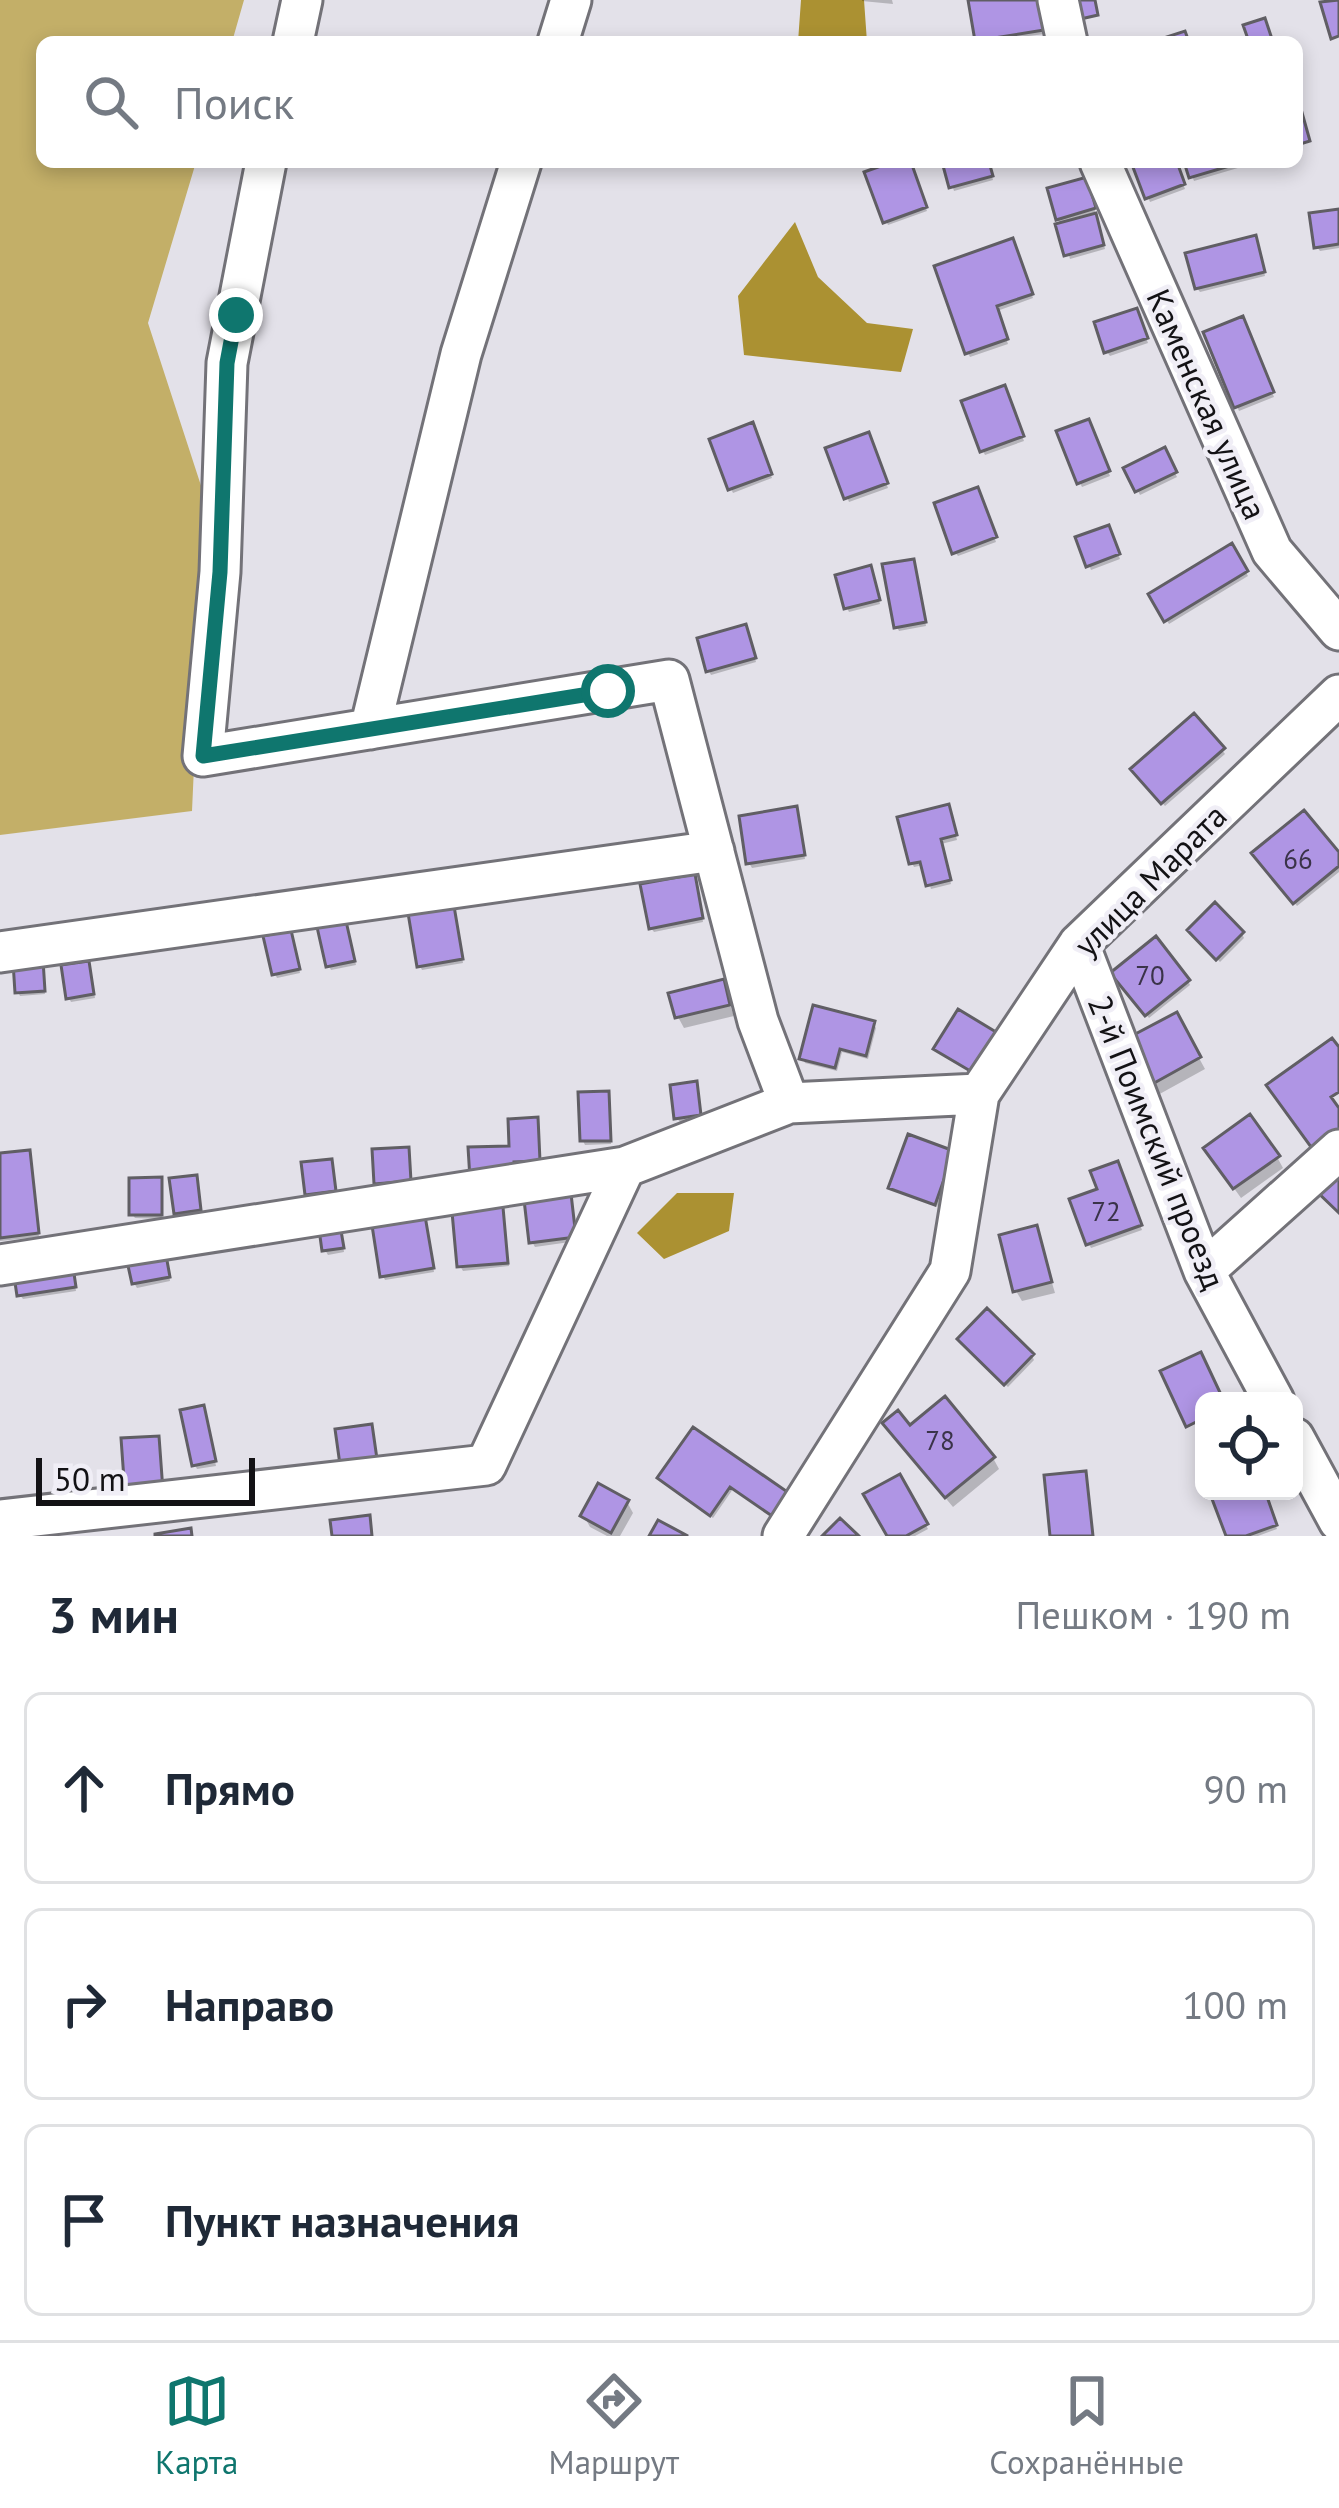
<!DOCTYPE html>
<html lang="ru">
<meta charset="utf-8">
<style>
:root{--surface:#fff;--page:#f2f2f3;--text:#1f2937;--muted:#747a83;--line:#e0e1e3;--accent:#0f766e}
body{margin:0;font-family:"PT Sans",sans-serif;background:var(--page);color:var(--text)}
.controls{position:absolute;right:36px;bottom:36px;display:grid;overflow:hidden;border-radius:18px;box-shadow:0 6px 18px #0003}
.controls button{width:108px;height:108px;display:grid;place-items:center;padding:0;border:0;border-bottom:3px solid var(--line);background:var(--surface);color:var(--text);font:60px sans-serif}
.scale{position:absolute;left:36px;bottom:30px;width:219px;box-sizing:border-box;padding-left:12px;border:6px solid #131215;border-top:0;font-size:33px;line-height:42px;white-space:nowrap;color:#131215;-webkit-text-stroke:9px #f0eef6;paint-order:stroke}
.stop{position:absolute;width:36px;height:36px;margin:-27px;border:9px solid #0f766e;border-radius:50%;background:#fff}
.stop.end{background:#0f766e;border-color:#fff;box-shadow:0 3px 12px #0008}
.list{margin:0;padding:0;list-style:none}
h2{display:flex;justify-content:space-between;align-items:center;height:156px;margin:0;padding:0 48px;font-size:51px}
h2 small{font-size:39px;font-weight:400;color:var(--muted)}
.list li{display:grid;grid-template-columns:78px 1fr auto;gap:36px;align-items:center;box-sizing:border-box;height:192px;margin:0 24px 24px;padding:0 24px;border:3px solid var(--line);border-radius:18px}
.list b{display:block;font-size:45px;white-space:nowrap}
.list em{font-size:39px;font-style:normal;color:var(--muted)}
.icon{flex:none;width:66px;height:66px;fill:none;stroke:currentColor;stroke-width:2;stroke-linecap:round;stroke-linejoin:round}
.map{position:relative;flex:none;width:1339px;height:1536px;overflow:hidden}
.search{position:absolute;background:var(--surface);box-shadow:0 6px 18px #0003;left:36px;right:36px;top:36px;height:132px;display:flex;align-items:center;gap:30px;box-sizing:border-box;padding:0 42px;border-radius:18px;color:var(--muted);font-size:45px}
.sheet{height:804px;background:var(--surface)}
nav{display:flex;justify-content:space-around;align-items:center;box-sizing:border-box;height:168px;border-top:3px solid var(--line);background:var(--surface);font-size:33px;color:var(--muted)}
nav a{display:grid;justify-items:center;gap:6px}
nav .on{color:var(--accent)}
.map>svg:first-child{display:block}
.green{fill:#c3af68}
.water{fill:#ab9132}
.shadow{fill:#0003}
.building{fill:#af95e4;stroke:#605e64;stroke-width:3}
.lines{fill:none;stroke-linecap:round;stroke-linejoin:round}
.minor-casing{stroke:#737278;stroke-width:45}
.minor{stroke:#fff;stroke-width:39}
.route{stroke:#0f766e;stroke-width:15}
.labels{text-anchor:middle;stroke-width:9;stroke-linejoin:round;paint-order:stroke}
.number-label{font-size:27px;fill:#3a3349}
.street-label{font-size:33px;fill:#131215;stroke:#f0eef6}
</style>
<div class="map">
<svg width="1339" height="1536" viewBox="0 0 1339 1536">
<rect width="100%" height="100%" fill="#e3e1e9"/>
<path class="green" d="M0,0H244L232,42H42V162H196L148,323L206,501L192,811L0,835Z"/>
<path class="water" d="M801,0H864L867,42H798Z
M795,222L818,277L867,323L913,329L901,372L744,355L738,296Z
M677,1193H734L729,1231L664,1259L637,1233Z"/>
<path class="shadow" d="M862,0H892L893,4L862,1Z
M971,0H1039L1045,34L979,42Z
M900,162H909L927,211L888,225L886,221Z
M945,162H988L993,180L954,191Z
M1134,162H1175L1185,189L1150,202Z
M1187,162H1258L1194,181Z
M1088,184L1105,249L1070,259L1058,219Z
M1339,212V248L1320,251L1317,247Z
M1257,243L1265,276L1200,292L1197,288Z
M1014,246L1033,298L997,311L1008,344L970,357L968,353Z
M1138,316L1148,343L1110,356L1107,352Z
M1244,324L1274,397L1239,411L1207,334Z
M1006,393L1024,441L985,455L983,451Z
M1090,427L1110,476L1082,487L1080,483Z
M754,430L772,478L733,493L731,489Z
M870,440L888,488L849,502L847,497Z
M1164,451L1177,477L1140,495L1127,469Z
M979,495L996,542L958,556L955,552Z
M1110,533L1120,559L1091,570L1079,539Z
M1231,547L1248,576L1169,624L1152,596Z
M915,566L926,626L899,631L897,627Z
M872,573L880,604L849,612L847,608Z
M747,631L756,662L711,675L709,671Z
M1222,750L1225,754L1165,806L1136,773Z
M950,811L957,840L941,844L951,884L931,889L924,865L914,867L912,863Z
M798,814L805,859L752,868L749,863Z
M1257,857H1339V872L1297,906Z
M696,881L703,922L654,932L651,928Z
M455,913L463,963L422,970L420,966Z
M347,928L356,965L331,970L329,966Z
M1193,934H1242L1244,938L1220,962Z
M292,937L300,973L277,978L275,974Z
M41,963L45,994L20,996L18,992Z
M90,968L95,998L71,1002L69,998Z
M1116,977L1188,981L1190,985L1149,1018Z
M722,983L734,1016L684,1028L678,1017Z
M1176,1016L1205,1069L1156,1096L1126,1043Z
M873,1023L876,1028L868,1059L842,1052L837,1071L805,1063L803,1058Z
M698,1089L702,1119L680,1122L677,1118Z
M607,1094L611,1144L585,1145L583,1141Z
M29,1153L39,1237L0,1241V1156Z
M1277,1157L1283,1168L1241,1198L1213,1159Z
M955,1158L937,1207L892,1187Z
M1119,1168L1142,1230L1091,1248L1089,1244L1101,1191Z
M160,1180L162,1219L135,1218L132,1214Z
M197,1182L202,1214L179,1217L177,1213Z
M571,1193L577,1241L535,1247L532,1242Z
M503,1204L509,1266L463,1271L460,1266Z
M425,1218L434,1272L385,1280L383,1276Z
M340,1226L344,1252L328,1255L325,1250Z
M1036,1229L1055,1293L1022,1301L1016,1291Z
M165,1252L170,1281L137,1288L134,1283Z
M72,1268L76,1291L23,1299L20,1295Z
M963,1344L1032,1356L1034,1360L1008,1387Z
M205,1412L216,1466L197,1469L195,1465Z
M910,1429L993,1458L999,1469L953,1507L892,1434Z
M694,1431L786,1495L775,1519L733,1489L713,1518L663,1483L660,1478Z
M899,1478L928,1529L915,1536H890Z
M1212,1491H1263L1277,1529L1258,1536H1229Z
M627,1502L633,1513L620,1536H607L590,1527L584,1516Z"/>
<path class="building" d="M968,0H1040L1044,30L975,41Z
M1067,0H1095L1098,15L1072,21Z
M1339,0V36L1331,39L1320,2Z
M1265,18L1273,42H1249L1243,25Z
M1185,31L1189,42H1154V41Z
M1301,109L1310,141L1297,145V110Z
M892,162H911L927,207L883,223L864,172Z
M942,162H989L993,176L949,188Z
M1131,162H1177L1185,184L1145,199Z
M1184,162H1243L1189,178Z
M1087,177L1096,208L1056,220L1047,188Z
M1339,209V244L1314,248L1309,213Z
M1096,213L1104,245L1064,256L1055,224Z
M1256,235L1265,272L1195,289L1185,253Z
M1013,238L1033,294L997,306L1008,339L965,354L934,266Z
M1137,308L1148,338L1104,353L1094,322Z
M1243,316L1274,392L1234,408L1203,332Z
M1005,385L1024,436L980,452L961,401Z
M1089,419L1110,471L1077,484L1056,431Z
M753,422L772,474L728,490L709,439Z
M869,432L888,483L844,499L825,448Z
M1165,447L1177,472L1135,492L1123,468Z
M978,487L997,537L952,554L934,503Z
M1109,525L1120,554L1086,567L1075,537Z
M1232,543L1248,571L1164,622L1148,594Z
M914,559L926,622L894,628L882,564Z
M871,565L880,600L844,609L835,575Z
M746,624L756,658L706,672L697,638Z
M1194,713L1225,748L1161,804L1130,769Z
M949,804L957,835L941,839L951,880L926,886L920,862L909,864L897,817Z
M797,806L805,855L746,864L739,816Z
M1304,810L1339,852V866L1293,904L1251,853Z
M695,874L703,918L649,929L640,884Z
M1215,902L1244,932L1216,960L1187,930Z
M454,906L463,959L417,967L408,913Z
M346,921L355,961L326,967L317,927Z
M291,930L300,969L272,975L263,936Z
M1156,936L1190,980L1145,1016L1110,973Z
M43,960L45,991L15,993L13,962Z
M89,961L94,994L66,999L61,965Z
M724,979L730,1005L675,1018L668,993Z
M813,1005L875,1021L866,1056L840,1049L835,1068L799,1059Z
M958,1009L996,1032L972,1072L933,1049Z
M1177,1012L1201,1057L1147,1087L1122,1041Z
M1332,1038L1339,1047V1092L1331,1097L1339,1108V1128L1311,1147L1266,1085Z
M697,1081L701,1115L674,1119L670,1085Z
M609,1091L611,1141H580L578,1092Z
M1250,1114L1280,1156L1233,1189L1203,1148Z
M538,1117L540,1161L514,1162V1177L470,1179L468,1147L509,1146L508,1119Z
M908,1134L954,1151L935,1205L888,1188Z
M409,1147L411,1181L374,1184L372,1149Z
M30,1150L39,1233L0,1238V1153Z
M332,1159L336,1191L305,1195L301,1162Z
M1118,1161L1142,1225L1086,1245L1069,1199L1097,1189L1090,1171Z
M197,1175L201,1210L174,1214L169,1178Z
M1339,1176V1213L1312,1187Z
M162,1177V1215H129V1178Z
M570,1185L576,1237L529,1243L523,1191Z
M502,1196L508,1263L457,1267L451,1201Z
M424,1210L434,1268L380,1277L371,1219Z
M339,1219L344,1248L322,1251L318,1222Z
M1037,1225L1052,1282L1013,1292L999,1235Z
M164,1244L170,1277L132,1284L125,1252Z
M72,1260L76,1287L17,1296L13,1269Z
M987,1308L1034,1354L1004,1385L957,1339Z
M1201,1352L1224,1401H1204V1418L1186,1427L1160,1371Z
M945,1396L995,1457L945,1498L882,1423L898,1410L910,1425Z
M204,1405L216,1461L192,1466L180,1410Z
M372,1424L378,1466L341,1472L335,1429Z
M693,1427L789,1493L772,1516L730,1487L710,1516L657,1478Z
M159,1436L163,1491L125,1494L121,1438Z
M1086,1471L1093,1536H1050L1044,1475Z
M900,1474L928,1524L906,1536H887L863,1494Z
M598,1483L629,1500L611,1533L580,1516Z
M1209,1491H1265L1277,1525L1246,1536H1226Z
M370,1515L372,1536H332L330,1520Z
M840,1518L859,1536H822Z
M658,1520L688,1536H649Z
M191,1528L192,1536H155V1534Z"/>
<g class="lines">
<defs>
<path id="minor" d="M1058,0L1067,42
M293,42L302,0
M558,42L571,0
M266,162L227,363L220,572L203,756L669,680L758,1021L789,1103
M1100,162L1272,551L1339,630
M370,729L461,354L521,162
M1079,944L1204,1271L1274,1401
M0,952L714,851
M0,1265L625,1167L789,1103L979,1094
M1204,1271L1339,1150
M1294,1438L1339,1521
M0,1520L486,1465L625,1167
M783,1536L950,1271L979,1094L1079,944L1339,695"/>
</defs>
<use href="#minor" class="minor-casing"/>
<use href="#minor" class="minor"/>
</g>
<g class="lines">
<path class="route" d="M236,315L227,363L220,572L203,756L608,691"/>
</g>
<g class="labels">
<g class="number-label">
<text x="1298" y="869">66</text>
<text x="1150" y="985">70</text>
<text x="1106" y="1221">72</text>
<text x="940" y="1450">78</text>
</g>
<g class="street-label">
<text transform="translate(1207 404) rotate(66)" y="12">Каменская улица</text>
<text transform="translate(1150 880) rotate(-45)" y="12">улица Марата</text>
<text transform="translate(1157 1142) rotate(68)" y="12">2-й Поимский проезд</text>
</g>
</g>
</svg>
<div class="controls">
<button><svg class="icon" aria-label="locate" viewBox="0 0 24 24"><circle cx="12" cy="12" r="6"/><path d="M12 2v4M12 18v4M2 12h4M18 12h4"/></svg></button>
</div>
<div class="scale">50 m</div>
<div class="stop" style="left:608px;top:691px"></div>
<div class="stop end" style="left:236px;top:315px"></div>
<div class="search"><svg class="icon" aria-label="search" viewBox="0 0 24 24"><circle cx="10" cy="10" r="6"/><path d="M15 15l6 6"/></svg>Поиск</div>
</div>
<section class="sheet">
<h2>3 мин<small>Пешком · 190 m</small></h2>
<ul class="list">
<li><svg class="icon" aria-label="ahead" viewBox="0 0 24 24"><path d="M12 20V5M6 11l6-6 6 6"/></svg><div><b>Прямо</b></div><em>90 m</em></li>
<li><svg class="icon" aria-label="right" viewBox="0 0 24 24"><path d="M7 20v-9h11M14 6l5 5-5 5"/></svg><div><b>Направо</b></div><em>100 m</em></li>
<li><svg class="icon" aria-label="arrive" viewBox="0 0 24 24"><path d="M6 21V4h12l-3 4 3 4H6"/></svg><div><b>Пункт назначения</b></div></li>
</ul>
</section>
<nav>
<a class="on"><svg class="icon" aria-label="map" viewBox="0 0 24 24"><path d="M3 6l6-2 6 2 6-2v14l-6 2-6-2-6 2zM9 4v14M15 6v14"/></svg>Карта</a>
<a><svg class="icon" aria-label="directions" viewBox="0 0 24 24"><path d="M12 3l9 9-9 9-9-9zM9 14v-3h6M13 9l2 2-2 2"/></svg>Маршрут</a>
<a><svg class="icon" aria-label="saved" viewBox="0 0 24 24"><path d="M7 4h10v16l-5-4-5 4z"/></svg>Сохранённые</a>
</nav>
